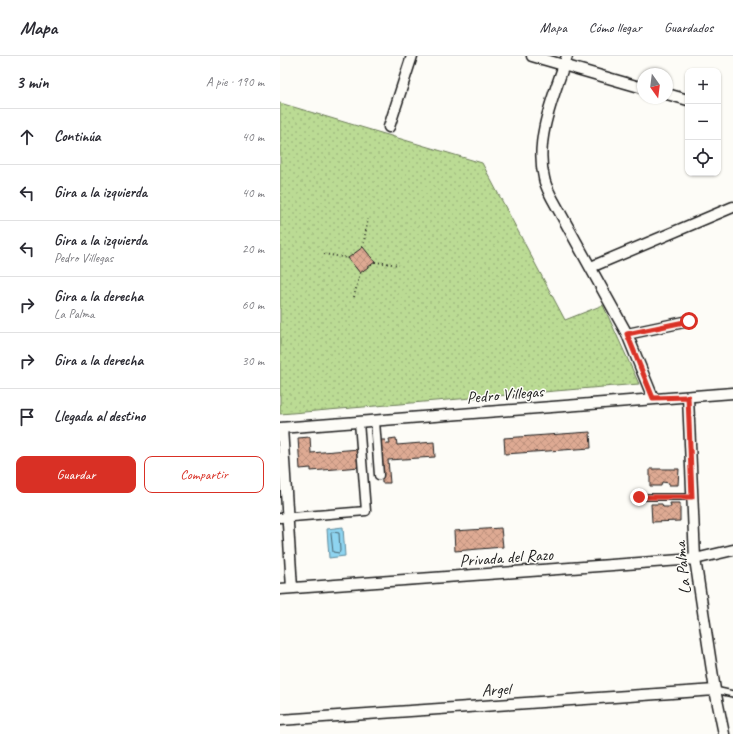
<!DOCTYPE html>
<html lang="es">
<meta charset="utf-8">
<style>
:root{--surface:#fff;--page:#f2f2f3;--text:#2b2b33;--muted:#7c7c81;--line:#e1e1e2;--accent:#d93025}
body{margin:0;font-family:Caveat,sans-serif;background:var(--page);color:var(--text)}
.controls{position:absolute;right:12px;top:12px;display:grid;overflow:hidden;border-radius:8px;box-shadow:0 1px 3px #0004}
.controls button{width:36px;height:36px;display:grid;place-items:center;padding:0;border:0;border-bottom:1px solid var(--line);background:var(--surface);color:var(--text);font:20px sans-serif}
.compass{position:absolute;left:357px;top:12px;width:36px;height:36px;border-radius:50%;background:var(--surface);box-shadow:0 1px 3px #0004;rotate:166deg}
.stop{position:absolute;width:12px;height:12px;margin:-9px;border:3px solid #d93025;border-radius:50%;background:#fff}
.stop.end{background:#d93025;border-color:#fff;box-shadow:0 1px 4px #0008}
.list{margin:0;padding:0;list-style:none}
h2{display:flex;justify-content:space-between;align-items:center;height:52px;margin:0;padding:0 16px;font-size:17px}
h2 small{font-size:13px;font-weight:400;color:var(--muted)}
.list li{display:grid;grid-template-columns:26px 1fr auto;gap:12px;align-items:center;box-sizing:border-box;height:56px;padding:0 16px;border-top:1px solid var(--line)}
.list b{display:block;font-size:15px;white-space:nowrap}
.list p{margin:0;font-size:13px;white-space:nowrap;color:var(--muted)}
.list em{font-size:13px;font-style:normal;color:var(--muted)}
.actions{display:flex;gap:8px;padding:12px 16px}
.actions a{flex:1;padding:9px 0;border:1px solid var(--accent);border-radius:8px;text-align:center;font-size:14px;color:var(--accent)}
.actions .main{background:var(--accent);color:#fff}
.icon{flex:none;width:22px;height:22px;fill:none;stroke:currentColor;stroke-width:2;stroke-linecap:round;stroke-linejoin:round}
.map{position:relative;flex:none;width:453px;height:678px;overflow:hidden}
header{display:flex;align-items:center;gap:24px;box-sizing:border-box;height:56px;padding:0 20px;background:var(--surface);border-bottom:1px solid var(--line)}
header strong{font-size:19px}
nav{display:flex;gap:22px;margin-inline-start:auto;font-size:14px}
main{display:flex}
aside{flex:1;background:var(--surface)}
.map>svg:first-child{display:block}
.grass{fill:url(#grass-dots);stroke:#6c7c58}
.water{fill:#8ed4f0;stroke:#608a9b}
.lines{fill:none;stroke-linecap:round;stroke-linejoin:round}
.shore{stroke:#4a6671;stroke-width:1}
.building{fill:url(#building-cross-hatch);stroke:#1c1c1c}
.service-casing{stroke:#1c1c1c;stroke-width:8}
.pedestrian-casing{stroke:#1c1c1c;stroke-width:11}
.minor-casing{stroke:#1c1c1c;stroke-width:13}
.path{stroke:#1c1c1c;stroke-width:2;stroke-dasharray:1 3;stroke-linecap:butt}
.service{stroke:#fdfcf7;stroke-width:5}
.pedestrian{stroke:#fdfcf7;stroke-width:8}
.minor{stroke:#fdfcf7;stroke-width:10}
.route{stroke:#d93025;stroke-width:5}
.labels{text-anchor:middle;stroke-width:3;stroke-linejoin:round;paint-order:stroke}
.street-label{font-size:17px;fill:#1c1c1c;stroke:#fdfcf7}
</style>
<header>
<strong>Mapa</strong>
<nav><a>Mapa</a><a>Cómo llegar</a><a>Guardados</a></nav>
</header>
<main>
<aside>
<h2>3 min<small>A pie · 190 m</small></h2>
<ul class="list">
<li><svg class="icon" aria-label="ahead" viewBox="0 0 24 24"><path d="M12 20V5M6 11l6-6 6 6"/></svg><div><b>Continúa</b></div><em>40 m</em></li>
<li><svg class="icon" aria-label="left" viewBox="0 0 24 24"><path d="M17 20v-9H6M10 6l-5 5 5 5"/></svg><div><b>Gira a la izquierda</b></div><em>40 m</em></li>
<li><svg class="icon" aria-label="left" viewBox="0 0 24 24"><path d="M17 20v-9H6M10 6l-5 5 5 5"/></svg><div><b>Gira a la izquierda</b><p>Pedro Villegas</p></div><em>20 m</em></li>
<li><svg class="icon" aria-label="right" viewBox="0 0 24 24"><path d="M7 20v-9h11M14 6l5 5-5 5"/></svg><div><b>Gira a la derecha</b><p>La Palma</p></div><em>60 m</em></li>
<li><svg class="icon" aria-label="right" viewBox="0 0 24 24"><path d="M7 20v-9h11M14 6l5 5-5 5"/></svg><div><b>Gira a la derecha</b></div><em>30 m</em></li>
<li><svg class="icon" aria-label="arrive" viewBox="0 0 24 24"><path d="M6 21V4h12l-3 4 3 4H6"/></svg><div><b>Llegada al destino</b></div></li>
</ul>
<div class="actions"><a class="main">Guardar</a><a>Compartir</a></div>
</aside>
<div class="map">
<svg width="453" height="678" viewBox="0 0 453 678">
<defs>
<pattern id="grass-dots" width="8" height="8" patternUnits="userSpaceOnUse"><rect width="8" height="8" fill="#bbdb94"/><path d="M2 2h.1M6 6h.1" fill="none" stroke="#a0bb7f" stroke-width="1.8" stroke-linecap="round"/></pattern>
<pattern id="building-cross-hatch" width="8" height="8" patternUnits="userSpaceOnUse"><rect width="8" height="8" fill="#deaa93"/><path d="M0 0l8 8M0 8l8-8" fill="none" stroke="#be927e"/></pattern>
</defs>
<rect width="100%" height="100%" fill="#fdfcf7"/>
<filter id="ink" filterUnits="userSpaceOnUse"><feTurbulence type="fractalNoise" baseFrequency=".025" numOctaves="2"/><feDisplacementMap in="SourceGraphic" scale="8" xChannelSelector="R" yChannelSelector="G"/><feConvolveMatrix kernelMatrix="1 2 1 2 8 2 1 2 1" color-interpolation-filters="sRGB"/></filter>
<g filter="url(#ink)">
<path class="grass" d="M0,47L202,107L285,264L323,249L359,328L0,358Z"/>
<path class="water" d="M63,471L65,500L49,502L47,473Z"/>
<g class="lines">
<path class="shore" d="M53,476L59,477L60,495L59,497L53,496L51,478Z"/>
</g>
<path class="building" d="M83,191L95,206L80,217L68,202Z
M310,376L311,392L225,398L224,382Z
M30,381L31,397L79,393L80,411L31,415V412L20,413L18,382Z
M116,382L117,389L154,386L155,401L108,404L110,427H102L99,384H105L106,388H110L109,383Z
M370,413H399L398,429H389V427L382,426L381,430H370Z
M390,447H400V465L372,466L371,448H382L383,451H391Z
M221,472L223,491L175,495L174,475Z"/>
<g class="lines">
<defs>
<path id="service" d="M359,441H412
M435,634L453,638"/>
<path id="pedestrian" d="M95,365L99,419
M0,462L86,455L79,366"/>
<path id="minor" d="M252,0L363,32
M287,0C275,37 254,82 264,122C265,129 269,136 272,142L347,278L373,342
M387,38L408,44
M109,71L132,0
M311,211L453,151
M347,278L409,265
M408,341L415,503L435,634L444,678
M0,372L453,337
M2,372L12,532
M0,533L415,503L453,494
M0,664L435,634"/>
</defs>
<use href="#service" class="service-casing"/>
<use href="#pedestrian" class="pedestrian-casing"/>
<use href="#minor" class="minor-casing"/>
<path class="path" d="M83,191L88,163
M44,198L68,202
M95,206L119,209
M74,241L80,217"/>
<use href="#service" class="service"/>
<use href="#pedestrian" class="pedestrian"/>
<use href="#minor" class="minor"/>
</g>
</g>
<g class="lines" filter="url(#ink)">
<path class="route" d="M359,441H412L408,341L373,342L347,278L409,265"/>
</g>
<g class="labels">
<g class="street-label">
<text transform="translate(225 338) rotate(-5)" y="6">Pedro Villegas</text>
<text transform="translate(226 501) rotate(-4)" y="6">Privada del Razo</text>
<text transform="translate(402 512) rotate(-96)" y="6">La Palma</text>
<text transform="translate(216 633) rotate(-4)" y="6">Argel</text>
</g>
</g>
</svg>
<div class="controls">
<button>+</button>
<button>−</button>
<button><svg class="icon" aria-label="locate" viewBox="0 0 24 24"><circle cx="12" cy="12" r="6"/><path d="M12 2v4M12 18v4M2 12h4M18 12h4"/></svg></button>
</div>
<svg class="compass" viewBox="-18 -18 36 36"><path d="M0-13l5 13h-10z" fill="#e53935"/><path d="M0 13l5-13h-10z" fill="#7c7c81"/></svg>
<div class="stop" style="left:409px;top:265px"></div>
<div class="stop end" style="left:359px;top:441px"></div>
</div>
</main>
